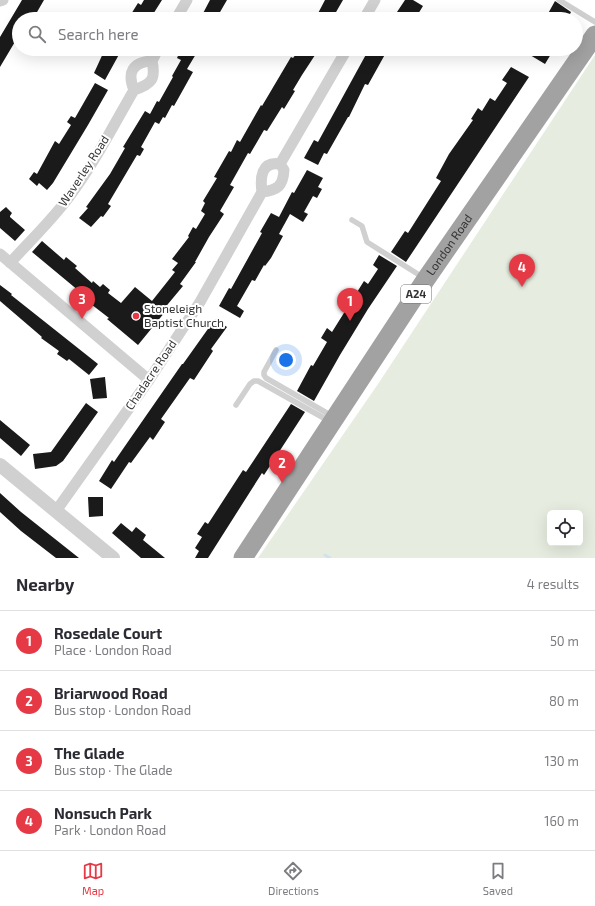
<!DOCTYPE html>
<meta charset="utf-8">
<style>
:root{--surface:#fff;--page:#f7f7f7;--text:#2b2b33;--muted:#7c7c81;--line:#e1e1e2;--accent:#e63946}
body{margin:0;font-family:"Exo 2",sans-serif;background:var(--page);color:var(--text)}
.controls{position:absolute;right:12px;bottom:12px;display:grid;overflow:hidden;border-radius:6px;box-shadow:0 4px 16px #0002}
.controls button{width:36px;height:36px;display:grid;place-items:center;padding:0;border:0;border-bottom:1px solid var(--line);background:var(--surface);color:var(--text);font:20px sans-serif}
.you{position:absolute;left:286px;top:360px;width:14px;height:14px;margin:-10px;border:3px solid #fff;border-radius:50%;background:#1a73e8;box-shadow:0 0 0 6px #1a73e833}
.badge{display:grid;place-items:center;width:26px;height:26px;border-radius:50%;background:var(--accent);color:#fff;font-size:13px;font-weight:700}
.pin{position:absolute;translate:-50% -33px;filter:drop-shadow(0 1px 2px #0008)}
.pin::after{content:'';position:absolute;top:21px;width:14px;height:12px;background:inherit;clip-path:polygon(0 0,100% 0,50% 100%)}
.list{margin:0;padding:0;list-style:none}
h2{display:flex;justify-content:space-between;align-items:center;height:52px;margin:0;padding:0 16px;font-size:17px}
h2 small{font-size:13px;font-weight:400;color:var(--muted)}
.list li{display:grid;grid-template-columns:26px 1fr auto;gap:12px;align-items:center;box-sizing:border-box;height:60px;padding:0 16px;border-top:1px solid var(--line)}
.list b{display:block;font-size:15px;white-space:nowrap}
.list p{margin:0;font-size:13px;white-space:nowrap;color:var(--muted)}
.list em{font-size:13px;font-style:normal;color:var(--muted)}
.icon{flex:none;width:22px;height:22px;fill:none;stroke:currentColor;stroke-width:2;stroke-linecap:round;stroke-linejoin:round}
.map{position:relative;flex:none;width:595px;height:558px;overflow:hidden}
.search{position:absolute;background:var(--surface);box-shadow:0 4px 16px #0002;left:12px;right:12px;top:12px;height:44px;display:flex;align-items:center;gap:10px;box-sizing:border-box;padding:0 14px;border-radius:22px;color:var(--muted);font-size:15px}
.sheet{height:292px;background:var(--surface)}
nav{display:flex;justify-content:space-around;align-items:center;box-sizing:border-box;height:56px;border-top:1px solid var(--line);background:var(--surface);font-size:11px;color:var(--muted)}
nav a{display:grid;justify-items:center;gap:2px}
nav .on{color:var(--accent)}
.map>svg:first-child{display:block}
.green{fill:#e6ecdf;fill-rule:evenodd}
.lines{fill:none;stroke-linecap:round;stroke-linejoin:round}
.stream{stroke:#cfe2ee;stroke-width:3}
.building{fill:#1a1a1a}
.service{stroke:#d0d0d0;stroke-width:5.5}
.minor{stroke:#d0d0d0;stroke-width:11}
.tertiary{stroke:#d0d0d0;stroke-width:14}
.trunk{stroke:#a2a2a2;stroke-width:19}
.poi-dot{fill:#e63946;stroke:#fff;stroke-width:1.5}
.labels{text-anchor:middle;stroke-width:4;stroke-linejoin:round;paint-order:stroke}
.shield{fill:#fff;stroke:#707070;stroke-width:1}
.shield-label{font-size:11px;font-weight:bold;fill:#333}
.street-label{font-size:12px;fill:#333;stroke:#fff}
.poi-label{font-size:12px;fill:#333;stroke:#fff;text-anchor:start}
</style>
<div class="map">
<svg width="595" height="558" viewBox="0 0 595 558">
<rect width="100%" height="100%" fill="#fff"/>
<path class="green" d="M595,55V558H258L378,384ZM550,513H580V543H550Z"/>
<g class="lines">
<path class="stream" d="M325,555L330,558"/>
</g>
<path class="building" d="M22,0H44L33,19H19V35L0,67V37Z
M144,0H162L150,19H128L138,3L141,5Z
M210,0H227L216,19H200Z
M325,0H343L332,19H315Z
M405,0H413L423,6L415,19H401L395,15Z
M555,1L571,12L569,16L565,14L561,19H545Z
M105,49H122L105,80L94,73Z
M181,49H199L187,69L193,72L174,106L172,105L165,118L163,117L159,124L155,122L141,147L144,149L140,156L137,155L108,204L111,206L103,217L101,216L91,227L79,218L88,208L86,207L110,174L125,148L123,147L145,111L150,114L157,101L159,102L173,77L172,76L181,60L177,58Z
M300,49H319L302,75L293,90L295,91L284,109L282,107L267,131L264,130L250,154L248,153L230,185L234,187L220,211L224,214L209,237L195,262H196L180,284L183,286L163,310L165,312L138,345L107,319L109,318L87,301L78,292L79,291L32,252L42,241L64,260L66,257L77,266L75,268L92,283L93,281L100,287L103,284L110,290L108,293L121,303L135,287L152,301L175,272L172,270L178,263L172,259L189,237L188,236L193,227L196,229L205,214L201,211L205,203L203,201L217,178L214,177L229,151L231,152L237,140L240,142L261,105L262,106L291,57L293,58Z
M369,49H388L368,85L365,84L349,117H348L327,154L324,153L318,165L304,158L314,140L318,142Z
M534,49H554L545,64L530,55Z
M511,67L529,77L406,262L391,252L405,231L408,233L441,181L436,178L449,154L473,120L471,119L478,108L482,111L490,98L495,101L507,83L502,80Z
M95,83L108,90L88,125L53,183L47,190L39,183L37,186L29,179L34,172L37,174L55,141L59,144L71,125L67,122L71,116L75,118Z
M307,170L323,178L318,187L322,189L317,198L313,196L304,212L308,214L303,222L290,214L279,234L283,236L271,258L265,266L264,265L255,281L252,280L237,306L244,311L240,318L219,306L229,288L231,289L262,233L260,232L271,213L279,217L292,192L294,193Z
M6,207L12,213L10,216V217L25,230L15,241L0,228V212Z
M379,255L397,266L368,309L340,355L314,401L297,391L311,365L313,366L327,342L321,338L327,328L332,332L364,281L368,284L378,269L373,265Z
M0,285L12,294L11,295L98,364L89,375L69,359L67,361L57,354L59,351L41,338L42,337L0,301Z
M215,319L227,327L211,349L213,351L194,380L190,378L161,419L165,422L153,440L150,437L131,463L129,462L111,489L99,481L112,460L114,462L125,446L182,364H183Z
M105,377L107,398L93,399L90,379Z
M86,403L98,412L63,461L56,466L35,469L33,454L51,452Z
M291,404L305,412L264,475L262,473L208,558H195L199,551L195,548L202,537L197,534L205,522L208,524L243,470L246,472Z
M0,420L30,445L21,456L0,438Z
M0,493L21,512L79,558H56L21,531L0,512Z
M88,497H103V516L89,517Z
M121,523L132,532L136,527L146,535L143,540L165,558H141L112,533Z"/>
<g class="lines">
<path class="service" d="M559,0L595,22
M352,220L362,226L367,242L424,278
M276,350L264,372V375L266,378L332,416
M236,405L250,384L254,381H258L329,421"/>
<path class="minor" d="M0,1L3,0
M176,19L187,0
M364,19L375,0
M134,90C127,73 132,62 152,61
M280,164L347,49
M0,254L149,380
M10,263C30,241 51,221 69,197C94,164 113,126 134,90C152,84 156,79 152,61L158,49
M56,511L149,380L200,302L262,192C260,178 261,161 280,164L284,170C283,186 278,190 262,192"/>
<path class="tertiary" d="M0,465L113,558"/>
<path class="trunk" id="s1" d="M243,558L426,279L595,35"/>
</g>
<circle class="poi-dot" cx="136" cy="316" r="4"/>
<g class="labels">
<rect class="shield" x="401" y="285" width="30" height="18" rx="3"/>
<g class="shield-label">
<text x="416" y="298">A24</text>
</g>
<g class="street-label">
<text transform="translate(84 171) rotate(-57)" y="4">Waverley Road</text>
<text dy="4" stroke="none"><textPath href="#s1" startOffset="375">London Road</textPath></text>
<text transform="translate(151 375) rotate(-56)" y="4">Chadacre Road</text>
</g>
<g class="poi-label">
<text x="144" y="313">Stoneleigh<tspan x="144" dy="14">Baptist Church</tspan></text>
</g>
</g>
</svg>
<div class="controls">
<button><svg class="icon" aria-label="locate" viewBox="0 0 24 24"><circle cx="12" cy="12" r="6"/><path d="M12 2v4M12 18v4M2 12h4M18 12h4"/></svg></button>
</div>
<div class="you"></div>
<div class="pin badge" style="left:350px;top:321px">1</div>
<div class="pin badge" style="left:282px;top:483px">2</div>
<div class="pin badge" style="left:82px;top:319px">3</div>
<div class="pin badge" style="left:522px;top:287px">4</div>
<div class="search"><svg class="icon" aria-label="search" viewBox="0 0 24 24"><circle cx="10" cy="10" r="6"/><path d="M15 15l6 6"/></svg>Search here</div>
</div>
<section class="sheet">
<h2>Nearby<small>4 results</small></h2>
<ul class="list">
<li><span class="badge">1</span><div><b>Rosedale Court</b><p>Place · London Road</p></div><em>50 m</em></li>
<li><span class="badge">2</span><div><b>Briarwood Road</b><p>Bus stop · London Road</p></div><em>80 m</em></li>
<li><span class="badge">3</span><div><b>The Glade</b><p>Bus stop · The Glade</p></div><em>130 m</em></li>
<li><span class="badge">4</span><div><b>Nonsuch Park</b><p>Park · London Road</p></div><em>160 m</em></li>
</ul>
</section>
<nav>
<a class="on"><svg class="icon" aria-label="map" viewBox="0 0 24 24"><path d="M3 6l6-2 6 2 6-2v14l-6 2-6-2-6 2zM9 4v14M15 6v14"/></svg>Map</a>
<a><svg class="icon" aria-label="directions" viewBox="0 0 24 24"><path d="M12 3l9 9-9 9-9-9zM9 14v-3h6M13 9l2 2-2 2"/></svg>Directions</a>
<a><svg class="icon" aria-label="saved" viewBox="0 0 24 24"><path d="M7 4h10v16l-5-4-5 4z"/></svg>Saved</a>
</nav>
